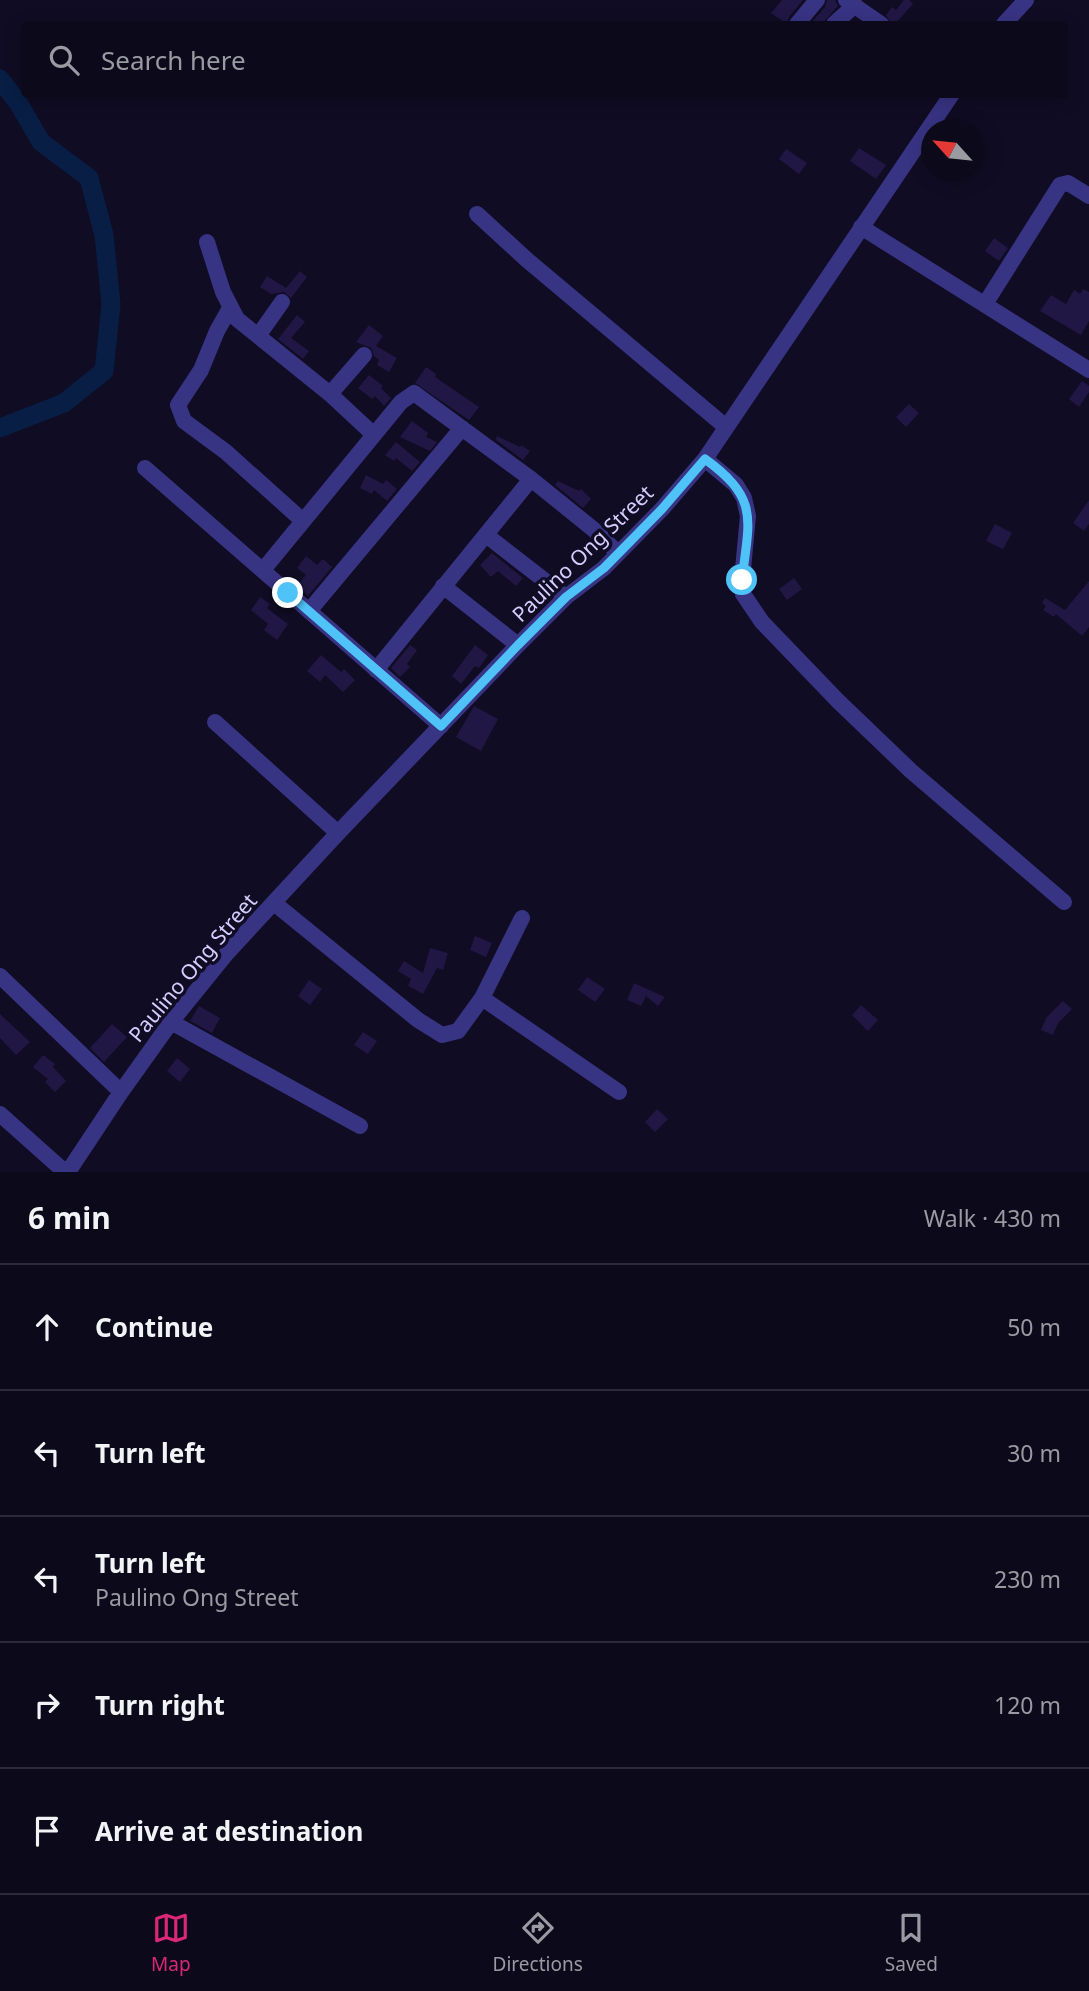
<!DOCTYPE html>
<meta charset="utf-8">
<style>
:root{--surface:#0c091a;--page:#1a1727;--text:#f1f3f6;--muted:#9a9aa2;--line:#2c2a39;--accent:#db2777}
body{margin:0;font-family:"Noto Sans",sans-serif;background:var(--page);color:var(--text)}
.compass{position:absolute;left:921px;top:119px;width:63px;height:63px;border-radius:50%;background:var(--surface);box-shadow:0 4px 18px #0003;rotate:297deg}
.stop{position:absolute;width:21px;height:21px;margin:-16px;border:5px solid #4fc3f7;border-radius:50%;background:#fff}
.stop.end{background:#4fc3f7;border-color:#fff;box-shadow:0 2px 7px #0008}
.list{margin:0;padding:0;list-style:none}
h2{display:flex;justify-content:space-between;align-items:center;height:91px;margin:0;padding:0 28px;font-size:30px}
h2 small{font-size:23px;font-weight:400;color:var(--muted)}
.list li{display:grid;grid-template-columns:46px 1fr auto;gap:21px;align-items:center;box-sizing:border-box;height:126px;padding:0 28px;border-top:2px solid var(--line)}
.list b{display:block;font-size:26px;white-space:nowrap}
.list p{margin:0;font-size:23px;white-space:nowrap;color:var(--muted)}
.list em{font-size:23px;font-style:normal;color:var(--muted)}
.icon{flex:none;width:38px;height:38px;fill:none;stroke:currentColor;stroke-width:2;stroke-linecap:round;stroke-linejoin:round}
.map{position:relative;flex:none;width:1089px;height:1172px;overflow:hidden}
.search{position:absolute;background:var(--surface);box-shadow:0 4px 18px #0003;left:21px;right:21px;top:21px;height:77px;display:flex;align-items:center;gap:18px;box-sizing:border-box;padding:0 24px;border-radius:7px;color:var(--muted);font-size:26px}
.sheet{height:721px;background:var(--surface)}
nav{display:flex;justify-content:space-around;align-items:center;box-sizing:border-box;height:98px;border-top:2px solid var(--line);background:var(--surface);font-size:19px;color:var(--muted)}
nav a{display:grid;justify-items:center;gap:4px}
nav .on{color:var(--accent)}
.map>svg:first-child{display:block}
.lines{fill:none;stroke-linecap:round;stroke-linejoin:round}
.river{stroke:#081e45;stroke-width:19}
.building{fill:#211745}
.minor{stroke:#383484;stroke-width:16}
.route{stroke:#4fc3f7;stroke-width:9}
.labels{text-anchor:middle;stroke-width:7;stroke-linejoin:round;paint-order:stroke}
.street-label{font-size:21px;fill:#d4ceff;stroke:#100c23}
</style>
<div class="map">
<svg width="1089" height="1172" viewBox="0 0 1089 1172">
<rect width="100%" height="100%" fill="#100c23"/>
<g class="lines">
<path class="river" d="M0,79L19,104L41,142L89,178L104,235L111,304L104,371L64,403L0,428"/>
</g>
<path class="building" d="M782,0H803L789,17L787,24L771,13Z
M827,0H835L838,6L822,24H810L825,7Z
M904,0H909L913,4L895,24H891L886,15L892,7L896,10Z
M859,148L886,165L876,179L850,161Z
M786,149L807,163L799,174L779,159Z
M994,238L1008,248L999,261L985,251Z
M300,271L307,277L291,298L284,292L271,294L260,287L267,276L286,288Z
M1083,289L1089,292V321L1081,335L1040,311L1051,295L1066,304L1074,290L1080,294Z
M297,315L305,322L291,338L309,351L303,359L278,339Z
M369,325L383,336L376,346L397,358L389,372L377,365L379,360L374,356L371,348L356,342Z
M426,367L436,374L435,377L479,407L469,420L415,383Z
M369,375L383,386L381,388L391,398L384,406L375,396L372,399L358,388Z
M1082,381L1089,386V392L1079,407L1069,399Z
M909,404L919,413L906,427L896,417Z
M412,421L428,433L426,437L437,442L430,451L400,437Z
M497,436L520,447L521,445L530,451L523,460L496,440Z
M396,442L420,462L412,471L396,458L394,461L385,455Z
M366,475L383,484L386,480L397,489L387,501L374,490L372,494L360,488Z
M558,481L579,491L581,489L591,499L583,508L555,485Z
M1089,500V524L1084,531L1073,523Z
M995,524L1012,533L1003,549L986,541Z
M492,553L523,578L516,586L498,571L491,577L480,565Z
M306,556L317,565L323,559L332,567L308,596L297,586L306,575L297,568Z
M794,578L802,589L787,600L779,589Z
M1089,581V627L1082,636L1056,614L1054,617L1043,610L1046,606L1042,603L1045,598L1065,610Z
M260,597L270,604L267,608L288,624L277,640L264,630L268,624L251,610Z
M410,645L417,650L407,664L410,667L400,677L391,668Z
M475,645L488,655L479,668L475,666L461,684L452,676Z
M321,655L341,672L344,669L355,680L343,692L325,675L320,682L307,671Z
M474,706L498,719L481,751L456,737Z
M475,936L492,943L486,957L470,950Z
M430,948L448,953L443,970L437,968L423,994L408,986L411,979L398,971L404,961L423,973Z
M587,977L605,989L595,1002L578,990Z
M309,980L322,989L310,1005L298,996Z
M634,983L636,984L665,997L658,1006L646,996L641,1006L627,1000Z
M1063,1001L1072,1009L1058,1023L1053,1035L1041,1030L1046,1018Z
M861,1005L878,1020L868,1031L852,1015Z
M199,1006L220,1018L212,1033L190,1021Z
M0,1014L30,1042L16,1055L0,1038Z
M112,1024L127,1037L104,1062L90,1048Z
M363,1032L377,1041L368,1054L354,1045Z
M43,1055L55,1064L53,1067L66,1081L55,1092L45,1082L48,1079L33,1067Z
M177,1058L190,1069L180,1082L167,1071Z
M657,1109L668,1119L655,1132L645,1122Z"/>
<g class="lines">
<path class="minor" d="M846,0L881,24
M797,24L817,0
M834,24L855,5
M1004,24L1026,0
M477,214L526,259L726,427
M861,227L1089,370
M207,242L223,292L237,319L330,394L374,435
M985,304L1060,185L1068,183L1089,196
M230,308L217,331L201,370L178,405L184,421L226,452L303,521
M258,336L282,302
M330,394L364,355
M705,459L736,485L744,498L748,516L742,580L743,594L762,622L838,701L911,771L1064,902
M145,468L441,726
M486,535L566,597
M263,570L401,402L414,393L531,479L593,529L618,553
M443,586L518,645
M309,611L462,428
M376,670L531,479
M215,722L338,833
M274,903L418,1020L442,1035L458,1031L482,998L522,918
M0,976L121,1092
M482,998L619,1092
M171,1022L360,1126
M0,1114L65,1172
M68,1172L121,1092L171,1022L227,953L338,833L518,645L566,597L604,568L662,509L705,459L952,94"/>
</g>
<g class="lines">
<path class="route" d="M288,593L441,726L518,645L566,597L604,568L662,509L705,459C760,499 749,519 742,580"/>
</g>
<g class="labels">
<g class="street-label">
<text transform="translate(583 554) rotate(-44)" y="7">Paulino Ong Street</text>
<text transform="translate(193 968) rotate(-50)" y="7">Paulino Ong Street</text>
</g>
</g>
</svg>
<svg class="compass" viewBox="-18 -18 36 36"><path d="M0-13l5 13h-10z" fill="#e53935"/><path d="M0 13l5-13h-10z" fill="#9a9aa2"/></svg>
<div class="stop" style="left:742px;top:580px"></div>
<div class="stop end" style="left:288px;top:593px"></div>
<div class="search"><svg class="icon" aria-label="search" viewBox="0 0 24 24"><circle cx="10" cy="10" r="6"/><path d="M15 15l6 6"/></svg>Search here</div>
</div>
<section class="sheet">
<h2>6 min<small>Walk · 430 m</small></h2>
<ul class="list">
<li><svg class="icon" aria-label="ahead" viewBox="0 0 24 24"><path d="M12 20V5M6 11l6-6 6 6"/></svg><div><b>Continue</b></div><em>50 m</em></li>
<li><svg class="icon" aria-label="left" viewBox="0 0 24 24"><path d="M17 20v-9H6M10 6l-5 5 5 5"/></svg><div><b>Turn left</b></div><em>30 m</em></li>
<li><svg class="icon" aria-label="left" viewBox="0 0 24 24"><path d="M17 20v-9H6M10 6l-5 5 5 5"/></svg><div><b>Turn left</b><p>Paulino Ong Street</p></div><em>230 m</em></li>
<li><svg class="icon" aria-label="right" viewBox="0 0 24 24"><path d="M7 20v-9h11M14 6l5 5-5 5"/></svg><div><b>Turn right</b></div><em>120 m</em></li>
<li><svg class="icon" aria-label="arrive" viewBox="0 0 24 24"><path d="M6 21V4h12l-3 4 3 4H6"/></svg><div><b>Arrive at destination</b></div></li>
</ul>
</section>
<nav>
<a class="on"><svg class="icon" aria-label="map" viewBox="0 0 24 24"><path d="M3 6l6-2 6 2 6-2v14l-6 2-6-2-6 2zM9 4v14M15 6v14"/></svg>Map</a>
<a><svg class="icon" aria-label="directions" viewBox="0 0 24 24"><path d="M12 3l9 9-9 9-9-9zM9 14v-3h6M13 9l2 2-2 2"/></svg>Directions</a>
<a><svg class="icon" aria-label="saved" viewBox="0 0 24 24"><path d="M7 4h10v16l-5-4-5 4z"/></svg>Saved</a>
</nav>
